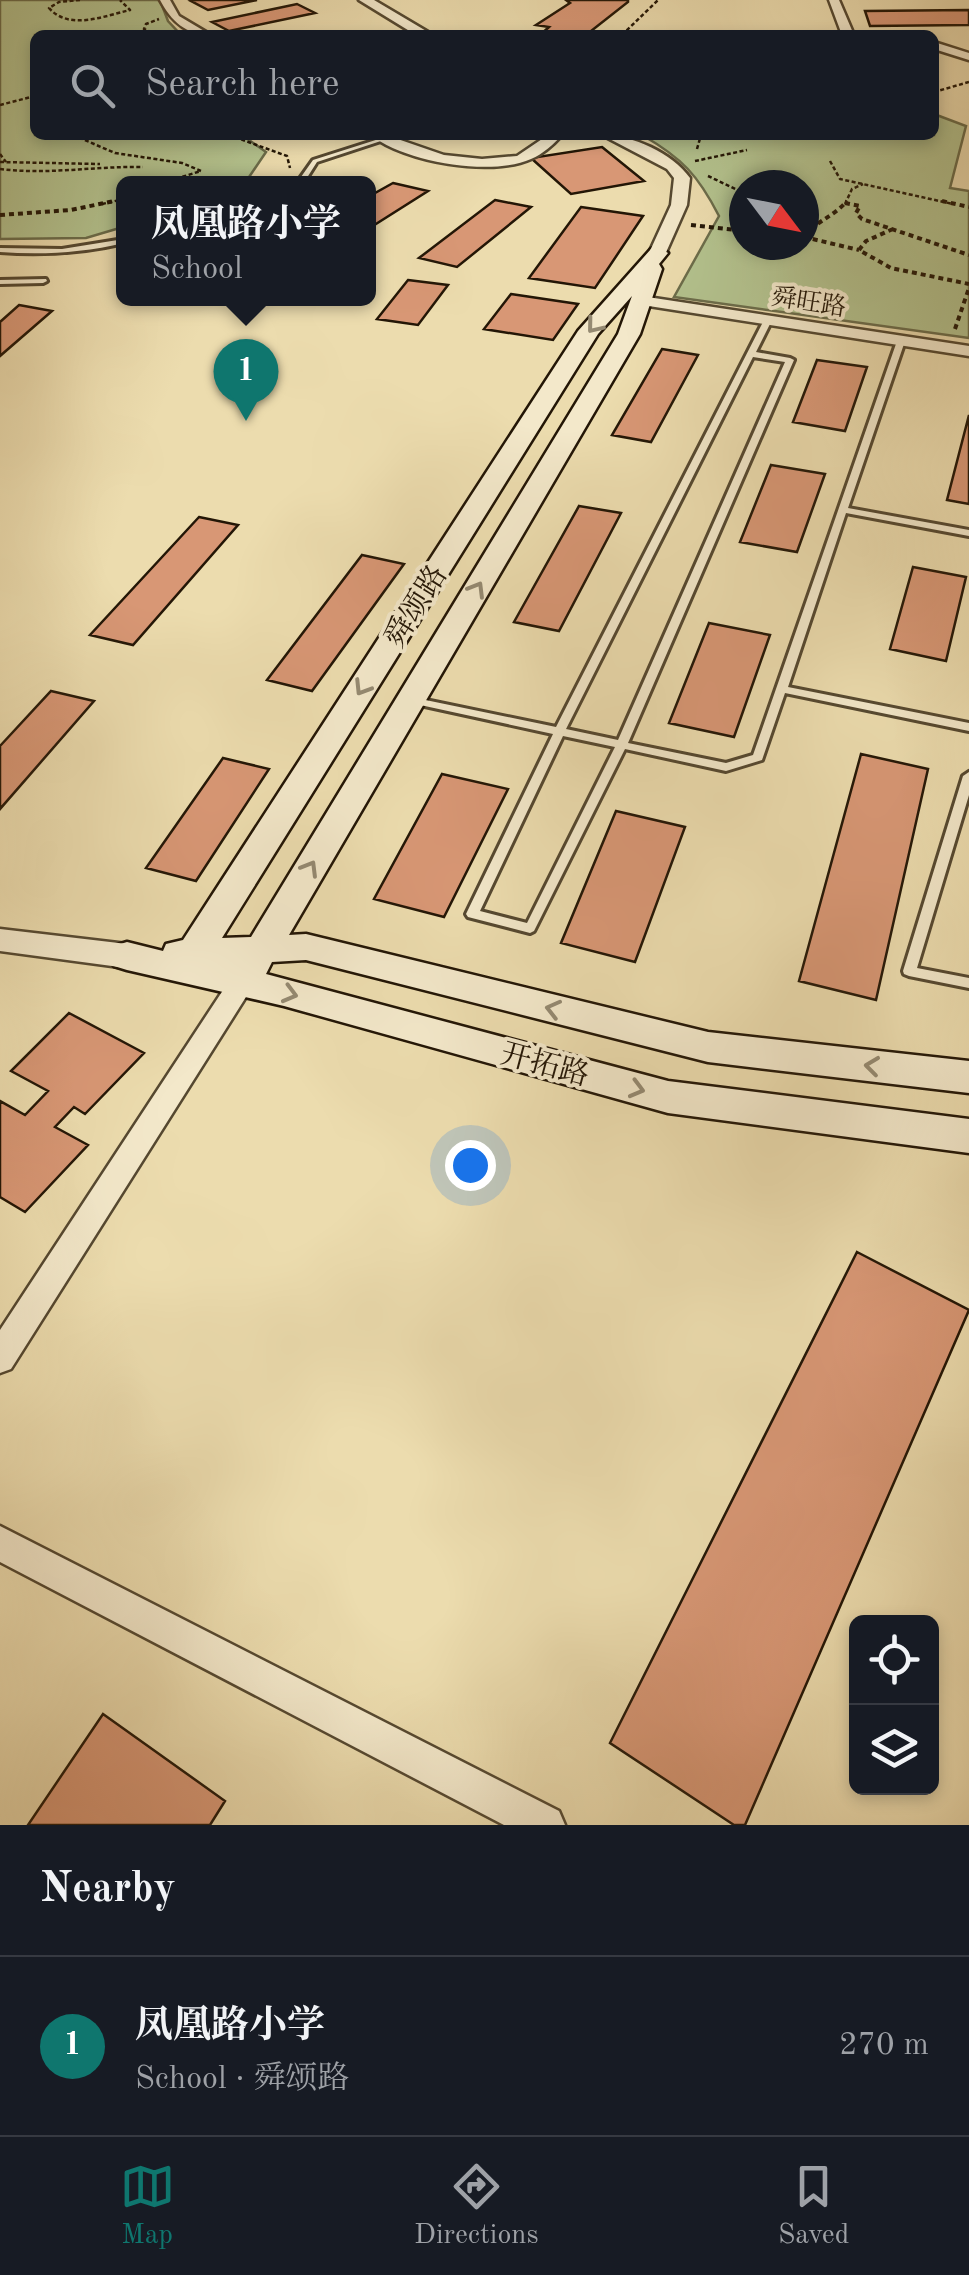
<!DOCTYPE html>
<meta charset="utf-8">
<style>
:root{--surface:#171b24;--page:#242831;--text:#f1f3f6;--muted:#9ea1a6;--line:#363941;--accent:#0f766e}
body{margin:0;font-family:"Old Standard TT","Noto Serif SC",serif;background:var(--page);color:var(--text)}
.controls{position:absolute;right:30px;bottom:30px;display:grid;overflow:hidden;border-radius:15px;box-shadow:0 5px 15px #0003}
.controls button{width:90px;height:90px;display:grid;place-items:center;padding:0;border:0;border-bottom:2px solid var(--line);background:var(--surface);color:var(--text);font:50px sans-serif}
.compass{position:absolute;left:729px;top:170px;width:90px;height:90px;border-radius:50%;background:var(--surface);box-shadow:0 5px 15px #0003;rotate:122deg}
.you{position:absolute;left:470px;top:1165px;width:35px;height:35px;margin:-25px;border:8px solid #fff;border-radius:50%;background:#1a73e8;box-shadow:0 0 0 15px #1a73e833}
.badge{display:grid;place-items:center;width:65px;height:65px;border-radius:50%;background:var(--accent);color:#fff;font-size:32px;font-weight:700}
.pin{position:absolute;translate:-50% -82px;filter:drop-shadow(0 2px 5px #0008)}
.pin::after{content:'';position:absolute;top:52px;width:35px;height:30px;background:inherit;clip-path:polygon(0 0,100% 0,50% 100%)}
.popup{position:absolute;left:116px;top:176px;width:260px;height:130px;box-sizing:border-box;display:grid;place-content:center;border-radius:15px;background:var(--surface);filter:drop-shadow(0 2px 8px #0005);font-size:32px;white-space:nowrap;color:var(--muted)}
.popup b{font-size:38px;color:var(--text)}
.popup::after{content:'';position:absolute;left:50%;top:100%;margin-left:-20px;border:20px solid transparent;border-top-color:var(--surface)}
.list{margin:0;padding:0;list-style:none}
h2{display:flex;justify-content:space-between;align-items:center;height:130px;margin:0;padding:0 40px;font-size:42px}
h2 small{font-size:32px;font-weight:400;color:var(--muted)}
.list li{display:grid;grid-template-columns:65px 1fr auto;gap:30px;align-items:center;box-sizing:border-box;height:180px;padding:0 40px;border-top:2px solid var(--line)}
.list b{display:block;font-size:38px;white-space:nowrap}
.list p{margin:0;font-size:32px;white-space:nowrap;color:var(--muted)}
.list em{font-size:32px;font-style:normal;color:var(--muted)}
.icon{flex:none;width:55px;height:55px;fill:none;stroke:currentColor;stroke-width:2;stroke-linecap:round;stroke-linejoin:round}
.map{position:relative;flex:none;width:969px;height:1825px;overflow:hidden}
.search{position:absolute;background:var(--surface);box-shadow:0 5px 15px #0003;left:30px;right:30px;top:30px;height:110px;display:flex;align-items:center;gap:25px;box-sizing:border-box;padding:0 35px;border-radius:15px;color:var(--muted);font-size:38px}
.sheet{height:310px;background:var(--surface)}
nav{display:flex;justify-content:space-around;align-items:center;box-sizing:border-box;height:140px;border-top:2px solid var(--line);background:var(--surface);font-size:28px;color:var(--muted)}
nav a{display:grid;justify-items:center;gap:5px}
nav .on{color:var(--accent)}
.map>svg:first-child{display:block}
.green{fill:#b3c28e;stroke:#6b6c4a;stroke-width:2.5;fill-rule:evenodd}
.building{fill:#d89775;stroke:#231606;stroke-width:2.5}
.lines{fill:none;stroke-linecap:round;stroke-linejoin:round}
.service-casing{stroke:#554830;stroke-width:6}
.minor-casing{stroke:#554830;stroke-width:5}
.tertiary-casing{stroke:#554830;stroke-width:5}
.secondary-casing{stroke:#231606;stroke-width:5}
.path-far1{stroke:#231606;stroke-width:2.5;stroke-dasharray:4 2.5;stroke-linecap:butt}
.path{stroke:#231606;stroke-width:4;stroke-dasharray:5 4;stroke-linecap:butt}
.service{fill:#f3e8ca;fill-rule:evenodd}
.minor{fill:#f3e8ca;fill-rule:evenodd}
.tertiary{fill:#f3e8ca;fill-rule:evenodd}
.secondary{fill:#f3e8ca;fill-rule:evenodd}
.oneway{stroke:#958a72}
.labels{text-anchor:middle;stroke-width:8;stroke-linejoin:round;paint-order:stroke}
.far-street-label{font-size:25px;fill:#231606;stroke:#f3e8ca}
.street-label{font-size:30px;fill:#231606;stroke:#f3e8ca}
</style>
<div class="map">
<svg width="969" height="1825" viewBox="0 0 969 1825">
<rect width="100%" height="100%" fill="#ecdcae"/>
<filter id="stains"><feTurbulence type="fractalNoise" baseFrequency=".002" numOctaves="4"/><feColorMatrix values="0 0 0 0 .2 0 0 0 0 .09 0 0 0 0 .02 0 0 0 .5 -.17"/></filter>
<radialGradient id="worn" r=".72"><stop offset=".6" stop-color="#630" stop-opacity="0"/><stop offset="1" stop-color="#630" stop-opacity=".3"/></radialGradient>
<path class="green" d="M0,0H160L168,21L181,35H35V135H242L266,152L245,183L124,184L123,227L86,238L0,239Z
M934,114L966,126L950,188L969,191V338L674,297L719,216C698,175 682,158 642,135H934ZM744,185H804V245H744Z"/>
<path class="building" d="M196,0H257L208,10L191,1Z
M566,0H628V2L586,35H540L549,27L536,25L570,3Z
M297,4L315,13L229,31L212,22Z
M969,10V25L870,26L865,11Z
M602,147L644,181L571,194L531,158Z
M393,183L428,191L368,229V197Z
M495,200L531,207L457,267L419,258Z
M581,207L643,216L595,288L529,278Z
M408,280L448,285L418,325L377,319Z
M511,294L578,304L553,340L484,329Z
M19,305L52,311L0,356V322Z
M662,349L698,355L651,442L612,435Z
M817,360L867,367L845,431L793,422Z
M969,415V504L947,500Z
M771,465L825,474L797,552L740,542Z
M579,506L621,513L559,631L514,622Z
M199,517L238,525L133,645L90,635Z
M362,555L404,564L312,691L267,680Z
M913,567L966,577L946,661L890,649Z
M709,623L770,635L734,737L669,723Z
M51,691L94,701L0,809V746Z
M861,754L928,769L876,1000L799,981Z
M223,758L269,769L196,881L146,868Z
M442,774L508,789L444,917L374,899Z
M616,811L685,827L635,962L561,943Z
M69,1013L144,1053L85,1114L74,1107L55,1127L88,1145L25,1212L0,1197V1101L25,1115L48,1091L11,1071Z
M857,1252L969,1310L745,1825H734L610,1743Z
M103,1714L225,1801L210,1825H28Z"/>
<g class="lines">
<defs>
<path id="service" d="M382,138L387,139L317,162L303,184H296L313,160Z
M124,239V243C82,253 42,255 0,252V248L62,249Z
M46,279L47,281L43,283L0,284V280Z
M765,318L772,320L756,352L790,358L794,360L628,743L726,763L753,755L897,341L901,339L905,341L848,508L969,530V536L846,513L788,687L969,723V731L785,693L762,760L726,771L625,749L534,931L530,933L468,917L466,914L553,734L411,703L406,700L411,697L556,727ZM753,357L785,362L618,740L566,729ZM563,736L615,747L527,923L480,911Z
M969,772V795L917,968L969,978V988L909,976L904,974L903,971L963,776Z"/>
<path id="minor" d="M160,0H170L179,16L211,35C186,35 171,21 160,0Z
M829,0H839L854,35H842Z
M934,42L969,53V60L934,49Z
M371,135H386L444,155L482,159L517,156L548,135H562C554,144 543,154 531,159C491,177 404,162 371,135Z
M641,296L969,346V356L636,304L633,301Z
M242,972L251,975L255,982L251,989L11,1369L0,1373V1330L233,975Z
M0,1526L559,1811L565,1825H504L0,1562Z"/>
<path id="tertiary" d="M359,0H374L433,35H416Z
M602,135C633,135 672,153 690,178L687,205L664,257L649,253L671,205L674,178L667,169Z
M0,929L127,944L138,948L142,956L138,964L127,968L0,951Z"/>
<path id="secondary" d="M658,247L668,253L659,264L662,269L640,334L289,935L306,934L708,1032L969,1061V1093L708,1062L306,960L272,962L266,974L668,1081L969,1119V1153L668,1113L284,1006L127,970L114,966L109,956L114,946L127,942L163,951L166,944L183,940L578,331L651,249ZM632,296L618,334L251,937L222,938L598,334Z"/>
</defs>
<use href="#service" class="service-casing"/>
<use href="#minor" class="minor-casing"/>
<use href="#tertiary" class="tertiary-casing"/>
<use href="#secondary" class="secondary-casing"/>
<path class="path-far1" d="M80,0L59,2L49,8C69,31 104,16 130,10L120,0
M158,35L144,29L146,24L159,19
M622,35L658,0
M934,92L969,82
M0,105L35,96
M73,135L115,153L182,163L201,171L169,181L256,178L263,184
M229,135L287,156L290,168
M697,149L701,135
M0,154L6,162
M695,161L747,150
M830,161L840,179L953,204
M0,162L100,164
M0,169C48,175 95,166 143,167
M708,176L744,193
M102,204L124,199
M845,204L852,189L863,184"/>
<path class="path" d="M942,201L969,207
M845,203L860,206L856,213L862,219L969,255
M0,215L71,210L114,201
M691,225L744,231
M893,229L866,241L859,250L891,268L969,284
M804,235C819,220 834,216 847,201
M804,237L859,250
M955,329L969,288"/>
<use href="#service" class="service"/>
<use href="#minor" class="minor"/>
<use href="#tertiary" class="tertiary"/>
<use href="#secondary" class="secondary"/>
</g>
<defs><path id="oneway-chevron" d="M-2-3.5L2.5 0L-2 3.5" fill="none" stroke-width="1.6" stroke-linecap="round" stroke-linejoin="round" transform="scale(2.5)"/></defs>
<g class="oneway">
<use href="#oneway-chevron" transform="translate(594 326) rotate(129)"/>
<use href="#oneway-chevron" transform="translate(477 589) rotate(-59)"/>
<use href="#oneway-chevron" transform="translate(362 688) rotate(122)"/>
<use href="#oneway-chevron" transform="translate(310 868) rotate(-59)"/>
<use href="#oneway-chevron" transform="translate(290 994) rotate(15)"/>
<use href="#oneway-chevron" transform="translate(553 1009) rotate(-166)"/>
<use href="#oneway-chevron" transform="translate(872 1066) rotate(-173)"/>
<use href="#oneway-chevron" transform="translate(637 1089) rotate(15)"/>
</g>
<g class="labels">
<g class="far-street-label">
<text transform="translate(809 301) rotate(9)" y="9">舜旺路</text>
</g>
<g class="street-label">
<text transform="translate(415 606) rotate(-58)" y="10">舜颂路</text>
<text transform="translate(545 1064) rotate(15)" y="10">开拓路</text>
</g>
</g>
<rect width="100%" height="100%" filter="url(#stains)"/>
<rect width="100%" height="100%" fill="url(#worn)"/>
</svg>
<div class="controls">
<button><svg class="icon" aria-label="locate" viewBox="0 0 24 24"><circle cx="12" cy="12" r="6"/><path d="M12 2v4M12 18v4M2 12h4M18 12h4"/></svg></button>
<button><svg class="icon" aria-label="layers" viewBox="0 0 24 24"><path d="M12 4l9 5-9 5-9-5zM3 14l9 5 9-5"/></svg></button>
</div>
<svg class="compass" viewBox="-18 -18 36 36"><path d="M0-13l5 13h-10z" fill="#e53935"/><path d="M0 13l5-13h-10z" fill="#9ea1a6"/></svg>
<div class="you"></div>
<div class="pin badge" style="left:246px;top:421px">1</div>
<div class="popup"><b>凤凰路小学</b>School</div>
<div class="search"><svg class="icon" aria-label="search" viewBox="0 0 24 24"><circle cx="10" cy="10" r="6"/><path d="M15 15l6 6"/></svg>Search here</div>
</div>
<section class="sheet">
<h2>Nearby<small></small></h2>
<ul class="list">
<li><span class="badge">1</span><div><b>凤凰路小学</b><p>School · 舜颂路</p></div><em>270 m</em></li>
</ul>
</section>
<nav>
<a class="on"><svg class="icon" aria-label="map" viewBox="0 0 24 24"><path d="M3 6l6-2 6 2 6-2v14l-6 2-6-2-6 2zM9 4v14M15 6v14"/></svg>Map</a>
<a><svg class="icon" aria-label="directions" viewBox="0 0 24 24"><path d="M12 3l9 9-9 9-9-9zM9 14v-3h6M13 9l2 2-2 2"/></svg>Directions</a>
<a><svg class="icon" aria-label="saved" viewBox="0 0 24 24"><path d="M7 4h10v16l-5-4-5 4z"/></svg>Saved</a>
</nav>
